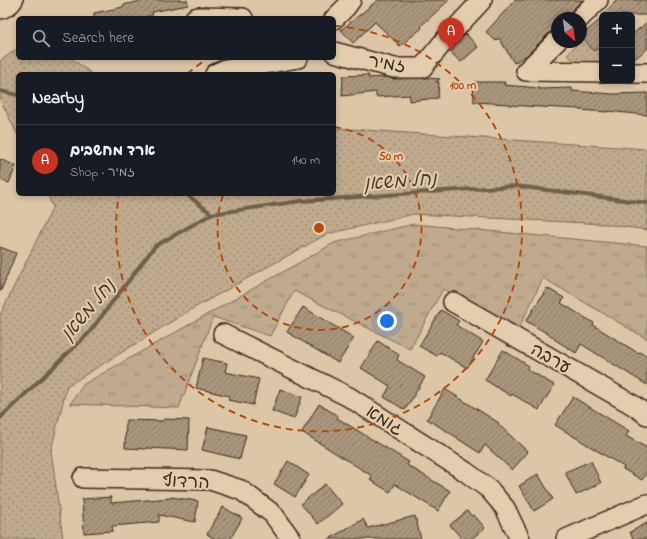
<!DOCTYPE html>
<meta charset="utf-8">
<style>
:root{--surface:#171b24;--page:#242831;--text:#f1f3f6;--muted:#9ea1a6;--line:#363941;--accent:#c8321e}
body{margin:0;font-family:"Indie Flower","Playpen Sans Hebrew",sans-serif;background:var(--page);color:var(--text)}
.controls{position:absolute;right:12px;top:12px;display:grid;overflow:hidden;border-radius:6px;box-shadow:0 2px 6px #0003}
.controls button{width:36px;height:36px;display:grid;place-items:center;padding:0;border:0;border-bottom:1px solid var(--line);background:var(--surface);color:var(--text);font:20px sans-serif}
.compass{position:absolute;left:551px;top:12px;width:36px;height:36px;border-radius:50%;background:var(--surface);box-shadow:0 2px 6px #0003;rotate:151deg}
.you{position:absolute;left:387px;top:321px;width:14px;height:14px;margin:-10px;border:3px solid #fff;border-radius:50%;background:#1a73e8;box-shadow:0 0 0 6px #1a73e833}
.badge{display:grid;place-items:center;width:26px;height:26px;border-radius:50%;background:var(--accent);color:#fff;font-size:13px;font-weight:700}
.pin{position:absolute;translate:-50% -33px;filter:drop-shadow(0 1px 2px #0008)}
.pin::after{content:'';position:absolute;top:21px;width:14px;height:12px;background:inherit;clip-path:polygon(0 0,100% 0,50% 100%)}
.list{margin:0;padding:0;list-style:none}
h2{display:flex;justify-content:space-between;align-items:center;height:52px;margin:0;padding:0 16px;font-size:17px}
h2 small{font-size:13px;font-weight:400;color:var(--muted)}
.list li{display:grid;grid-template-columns:26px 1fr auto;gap:12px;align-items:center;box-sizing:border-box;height:72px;padding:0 16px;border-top:1px solid var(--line)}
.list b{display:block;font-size:15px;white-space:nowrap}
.list p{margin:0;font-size:13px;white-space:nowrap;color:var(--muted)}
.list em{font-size:13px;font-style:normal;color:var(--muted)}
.icon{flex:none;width:22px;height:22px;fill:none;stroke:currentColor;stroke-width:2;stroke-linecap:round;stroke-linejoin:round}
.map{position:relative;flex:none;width:647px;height:539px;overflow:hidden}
.search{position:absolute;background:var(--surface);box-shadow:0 2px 6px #0003;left:16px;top:16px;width:320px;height:44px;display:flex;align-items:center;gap:10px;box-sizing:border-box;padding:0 14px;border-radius:6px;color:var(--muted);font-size:15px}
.panel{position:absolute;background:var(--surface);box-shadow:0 2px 6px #0003;left:16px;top:72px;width:320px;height:124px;border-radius:6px}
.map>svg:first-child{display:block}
.grass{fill:url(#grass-tufts);stroke:#7d6a56}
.park{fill:url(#park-dots);stroke:#7d6a56}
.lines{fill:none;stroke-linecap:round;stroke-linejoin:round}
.stream{stroke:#725f4c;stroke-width:4}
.building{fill:url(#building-hatch);stroke:#3b2a1e}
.minor-casing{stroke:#3b2a1e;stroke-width:22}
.minor{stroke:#e3cdac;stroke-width:19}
.ring{fill:none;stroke:#b44b11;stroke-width:2;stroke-dasharray:7 5}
.labels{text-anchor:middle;stroke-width:4;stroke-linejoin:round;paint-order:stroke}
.street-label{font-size:18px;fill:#3b2a1e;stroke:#e3cdac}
.water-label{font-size:19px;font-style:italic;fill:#4d3c2d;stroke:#e3cdac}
.centre{fill:#b44b11;stroke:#e3cdac;stroke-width:2}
.ring-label{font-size:12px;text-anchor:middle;font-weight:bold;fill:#b44b11;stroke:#e3cdac;stroke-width:4;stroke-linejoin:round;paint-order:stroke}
</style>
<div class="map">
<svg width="647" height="539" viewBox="0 0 647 539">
<defs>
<pattern id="grass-tufts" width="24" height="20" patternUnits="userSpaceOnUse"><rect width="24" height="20" fill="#bfaa8d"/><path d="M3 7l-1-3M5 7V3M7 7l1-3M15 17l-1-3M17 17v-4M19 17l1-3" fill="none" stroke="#9c8b73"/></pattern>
<pattern id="park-dots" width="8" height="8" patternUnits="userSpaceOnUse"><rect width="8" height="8" fill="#bfaa8d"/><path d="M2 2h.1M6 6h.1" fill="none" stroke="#9c8b73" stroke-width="1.8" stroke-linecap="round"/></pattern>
<pattern id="building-hatch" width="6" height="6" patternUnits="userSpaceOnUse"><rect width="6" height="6" fill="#aa967d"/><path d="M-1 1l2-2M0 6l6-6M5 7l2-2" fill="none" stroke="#8c7b66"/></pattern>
</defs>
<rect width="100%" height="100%" fill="#dcc6a6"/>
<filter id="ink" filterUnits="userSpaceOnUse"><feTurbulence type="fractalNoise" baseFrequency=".025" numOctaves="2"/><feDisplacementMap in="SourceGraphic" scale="8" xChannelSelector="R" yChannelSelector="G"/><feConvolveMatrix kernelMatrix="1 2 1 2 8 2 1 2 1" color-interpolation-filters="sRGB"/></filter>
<g filter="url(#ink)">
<path class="grass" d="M414,224L647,246V339L543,278L519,328L443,289L410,349L294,291L270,336L213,317L179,408L70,404L84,384L334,243Z"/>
<path class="park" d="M579,42H581L594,51L602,48V71L589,72L567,55Z
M18,48V58H71L92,74H18V136L0,99V61Z
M334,128L647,149V230L605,224L414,214L327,234L192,309L67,386L51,450L63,539H0V315L53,207L47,194H334Z"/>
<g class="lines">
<path class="stream" d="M0,91L18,95
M186,194L212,214
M0,418L88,334L155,246L212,214L301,201L516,186L647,203"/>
</g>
<path class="building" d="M145,0H187L188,5L152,12L153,15L141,18H94V13L123,7V5Z
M378,0H449L421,26L422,28L400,46L375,22L353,43L341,30Z
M515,0H582L565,18H557V27L554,30L549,33L527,55L514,63L499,38L496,41L486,32Z
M617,0H647V15H603Z
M602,18V44L594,51L581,36Z
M647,22V49L632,61V35Z
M466,34L478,47L461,62L450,52Z
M369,75L368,78L387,77L394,79L426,78L440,79L436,82H439L438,98L409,101L410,95L376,97V92L342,96L343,76Z
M473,82H505L504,85L539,88V89L572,88V91L613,94L647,93V115L607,111V112L579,110V109L541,107L509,105V104L474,102Z
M0,159L16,166L9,183L0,180Z
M0,247L16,253L1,291H0Z
M547,288L564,298L561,303L594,323L593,325L638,353L639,352L647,356V385L581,344L576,353L554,339L555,338L526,321Z
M303,307L354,338L338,363L287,332Z
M441,310L459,321L456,325L483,342L467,368L440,352L437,356L419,346Z
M378,341L399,355L397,360L425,377L405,410L384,397L390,386L361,368Z
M503,350L529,366L527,369L554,385L539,410L512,394L511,396L485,380Z
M203,358L227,363L225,372L259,379L253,405L228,400L229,396L196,388Z
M280,389L302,397L294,419L272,411Z
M445,389L499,423L498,424L528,452L512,470L485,445L480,453L458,439V438L427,419Z
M573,397L629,431L626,436L647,448V471L642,480L623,469L624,467L555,425Z
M319,404L338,416L337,418L409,462L407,465L450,491L438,511L395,484L390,492L370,480L372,476L302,432Z
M164,419L189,420L188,450L146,448V449L125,448L126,420L163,421Z
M208,427L246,435L240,459L202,450Z
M288,461L309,475L295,497L274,484Z
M591,461L601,483L576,495L565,472Z
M538,474L553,499L534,511L519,486Z
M325,484L342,504L318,524L301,504Z
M111,497V503L171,498V497L198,501L195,522L159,515V522L112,526L113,531L84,533L82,499Z
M223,507L242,518L239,524L230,539H215L207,534Z
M467,511L472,516L474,515L485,528L471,539H462L450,525Z
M415,516L421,539H329L363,519L368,528Z
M647,523V539H633L630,532Z"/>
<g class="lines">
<defs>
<path id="minor" d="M0,9C5,8 11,4 13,0
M195,18L199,17L243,18
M580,18L598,0
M334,19L346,7L351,0
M557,41L526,71L602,72
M334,52L394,68H422L445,40L482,0
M632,73H647
M215,74L226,69L249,67L298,58
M453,302L633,405L647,415
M223,334L349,397L466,472L489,489L505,508L520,539
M83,478L210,480L241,490L273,514L291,539
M566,539L647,504"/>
</defs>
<use href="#minor" class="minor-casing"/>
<use href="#minor" class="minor"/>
</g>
</g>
<g class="ring">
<path d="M334 127A102 102 0 1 1 223 195"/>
<path d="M187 74A203 203 0 0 1 207 59M335 26A203 203 0 1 1 119 194"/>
</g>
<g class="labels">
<g class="street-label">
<text transform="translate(387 63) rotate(9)" y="6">זמיר</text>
<text transform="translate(551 358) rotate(30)" y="6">ערבה</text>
<text transform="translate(385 420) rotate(33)" y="6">גומא</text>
<text transform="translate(186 481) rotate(3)" y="6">הרדוף</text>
</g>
<g class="water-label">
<text transform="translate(400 180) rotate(-4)" y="7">נחל משאן</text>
<text transform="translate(87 309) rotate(-50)" y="7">נחל משאן</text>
</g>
</g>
<circle cx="319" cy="228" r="6" class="centre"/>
<g class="ring-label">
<text x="463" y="89">100 m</text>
<text x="391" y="160">50 m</text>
</g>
</svg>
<div class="controls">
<button>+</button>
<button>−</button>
</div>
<svg class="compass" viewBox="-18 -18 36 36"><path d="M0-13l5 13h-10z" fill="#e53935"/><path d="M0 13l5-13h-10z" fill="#9ea1a6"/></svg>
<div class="you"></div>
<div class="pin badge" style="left:451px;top:51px">A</div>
<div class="search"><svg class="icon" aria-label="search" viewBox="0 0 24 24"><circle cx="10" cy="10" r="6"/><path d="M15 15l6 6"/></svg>Search here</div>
<section class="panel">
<h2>Nearby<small></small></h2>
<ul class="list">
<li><span class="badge">A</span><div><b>ארד מחשבים</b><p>Shop · זמיר</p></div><em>140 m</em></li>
</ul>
</section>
</div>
